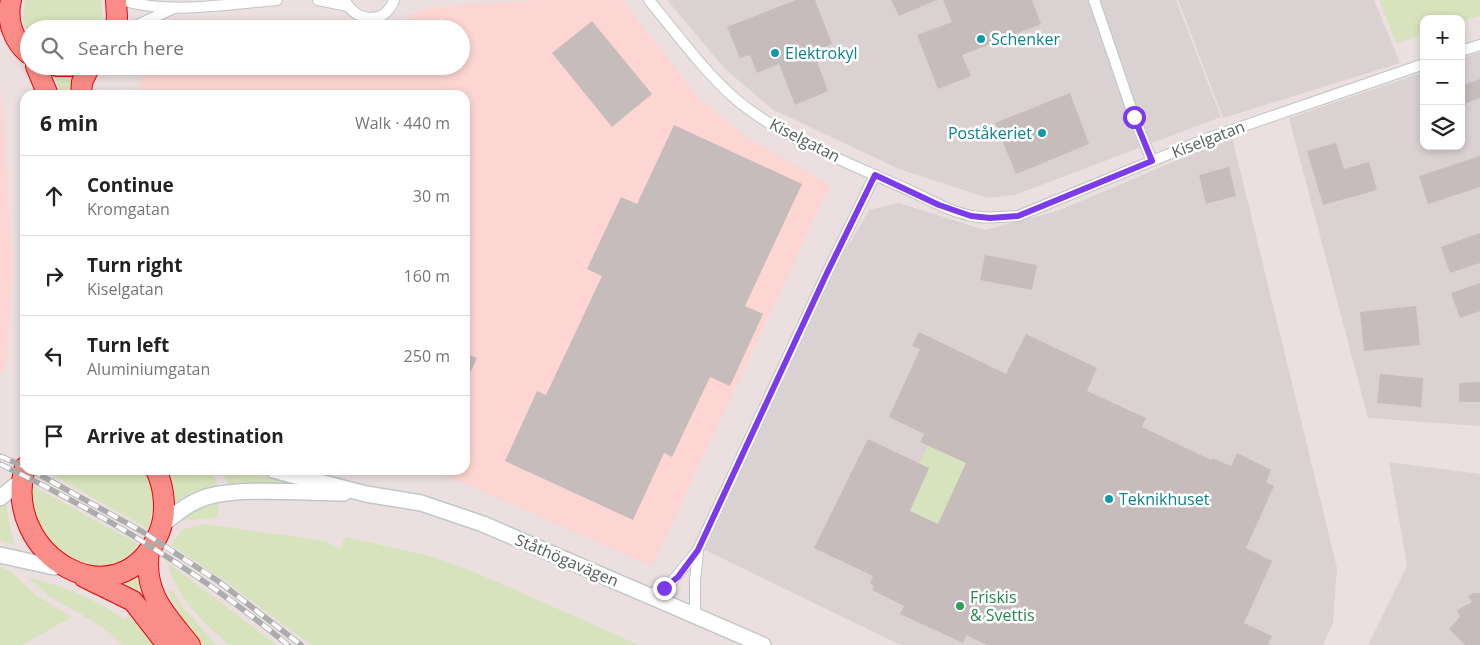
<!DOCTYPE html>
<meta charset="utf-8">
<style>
:root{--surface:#fff;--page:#f2f2f2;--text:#222;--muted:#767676;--line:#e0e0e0}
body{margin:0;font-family:"Open Sans",sans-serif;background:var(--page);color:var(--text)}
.controls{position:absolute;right:15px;top:15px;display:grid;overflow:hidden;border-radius:10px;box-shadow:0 2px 8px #0003}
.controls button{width:45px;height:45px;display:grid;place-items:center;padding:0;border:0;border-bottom:1px solid var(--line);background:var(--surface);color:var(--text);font:25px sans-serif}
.stop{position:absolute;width:15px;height:15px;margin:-11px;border:4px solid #7c3aed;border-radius:50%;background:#fff}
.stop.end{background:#7c3aed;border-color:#fff;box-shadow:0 1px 5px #0008}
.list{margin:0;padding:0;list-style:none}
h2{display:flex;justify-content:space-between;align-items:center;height:65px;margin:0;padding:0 20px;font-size:21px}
h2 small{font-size:16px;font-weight:400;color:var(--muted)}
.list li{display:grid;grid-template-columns:32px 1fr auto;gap:15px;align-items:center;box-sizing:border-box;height:80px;padding:0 20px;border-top:1px solid var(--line)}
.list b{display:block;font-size:19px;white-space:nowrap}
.list p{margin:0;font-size:16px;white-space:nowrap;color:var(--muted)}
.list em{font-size:16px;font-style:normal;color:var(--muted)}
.icon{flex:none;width:28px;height:28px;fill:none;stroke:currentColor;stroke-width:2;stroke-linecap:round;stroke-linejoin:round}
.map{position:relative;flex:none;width:1480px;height:645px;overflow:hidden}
.search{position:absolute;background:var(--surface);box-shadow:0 2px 8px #0003;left:20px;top:20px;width:450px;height:55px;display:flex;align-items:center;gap:12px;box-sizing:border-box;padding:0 18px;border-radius:28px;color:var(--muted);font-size:19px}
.panel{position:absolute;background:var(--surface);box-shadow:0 2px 8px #0003;left:20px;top:90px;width:450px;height:385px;border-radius:15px}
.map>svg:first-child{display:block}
.commercial{fill:#fdd6d3}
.industrial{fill:#dad2d2}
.green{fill:#d7e3bc}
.building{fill:#c6bcbc}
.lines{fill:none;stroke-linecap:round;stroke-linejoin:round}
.street-casing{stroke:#bec6c5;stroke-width:12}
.secondary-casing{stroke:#bfc8c7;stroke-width:18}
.highway-casing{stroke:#e60507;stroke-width:22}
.street{stroke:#fff;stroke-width:10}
.secondary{stroke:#fff;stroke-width:15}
.highway{stroke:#fa8d87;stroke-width:20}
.rail-casing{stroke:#abacac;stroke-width:5.5}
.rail{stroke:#fff;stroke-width:4;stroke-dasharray:11;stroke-linecap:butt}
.route{stroke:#7c3aed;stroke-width:6}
.culture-dot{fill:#0f9aa8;stroke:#fff;stroke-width:2}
.leisure-dot{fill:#2e9e5b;stroke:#fff;stroke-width:2}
.labels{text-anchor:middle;stroke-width:5;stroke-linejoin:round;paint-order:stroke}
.culture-label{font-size:16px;fill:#0d838f;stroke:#fff;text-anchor:start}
.street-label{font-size:16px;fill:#58605f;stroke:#fff}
.leisure-label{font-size:16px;fill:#27864d;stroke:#fff;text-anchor:start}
</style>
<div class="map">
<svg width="1480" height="645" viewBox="0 0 1480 645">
<rect width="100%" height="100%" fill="#ebe0df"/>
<path class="commercial" d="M539,0H622L699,98L744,136L830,185L652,566L434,470H465V95H139L143,75L151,66H461V29H404L406,18L423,9L437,7Z
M314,21L326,22L340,29H237Z
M0,77L13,264L7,363L0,376Z"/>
<path class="industrial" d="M667,0H1176L1221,117L1015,195L988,198L899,169L772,109L724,68Z
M1178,0H1374L1400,63L1223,118Z
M1480,52V426L1368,418L1289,118L1424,72V146H1461V59Z
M1232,137L1337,568L1333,623L1323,645H900L705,550L841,258L869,210L899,203L985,230L1057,211Z
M1389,462L1480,474V645H1368L1407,566Z"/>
<path class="green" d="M25,0H101L103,18L100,28L29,29V34L23,22Z
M1379,0H1480V16L1461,22V19H1424V34L1396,43Z
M54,74H74L72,95H61Z
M928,445L966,463L938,524L910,511L929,469L919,464Z
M44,470H145C158,487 152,511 148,529Z
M166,470H210L219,487L191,493L176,503L173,502V488Z
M222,471L294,481L305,486L229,487Z
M28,483L129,539L144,548L132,560L101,570L48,551L24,496Z
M219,500L218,516C212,520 188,519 179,521L189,510Z
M6,501L10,527L15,545L0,541V506Z
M204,524L326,541L339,549L346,537L430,556L477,573L639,645H311L225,581L171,545L183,529Z
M168,563L277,645H230C206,627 173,593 168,563Z
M138,566L144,586L132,595L114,580Z
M0,567L10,571L37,596L72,617L22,645H0Z
M28,577C64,587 95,598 125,620L129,616L157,645H122C96,615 53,607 28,577Z
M167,590L174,592L183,607L216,645H201L193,638Z"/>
<path class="building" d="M796,0H815L832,44L813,51L828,91L795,105L779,64L757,73L750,55L740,58L727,27Z
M891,0H937L899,16Z
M943,0H1032L1041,24L962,55L971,76L938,89L917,35L952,22Z
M592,21L652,94L612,127L552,53Z
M1480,79V98L1461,105V86Z
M1070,93L1089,144L1016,174L995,123Z
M674,125L802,184L745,306L763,314L730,386L710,377L672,457L664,453L633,520L505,461L537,391L546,395L602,276L587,269L621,197L637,204Z
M1336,143L1344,169L1369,162L1377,190L1323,205L1307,151Z
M1480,156V187L1428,204L1419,176Z
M1229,167L1236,196L1206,204L1199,175Z
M1480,233V263L1450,273L1441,247Z
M985,255L1037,265L1032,290L980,280Z
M1480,283V311L1460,318L1451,293Z
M1416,306L1420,345L1364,351L1360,312Z
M919,332L1006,374L1026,334L1097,368L1087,391L1146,418L1142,427L1211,460L1212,458L1231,466L1237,453L1271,470L1266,482L1274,486L1246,548L1272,561L1244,623L1272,636L1268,645H987L966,635L963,643L900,614L904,606L872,590L874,586L870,583L873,576L814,548L868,439L929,468L910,511L938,524L966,463L920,442L924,434L889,417L920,349L912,346Z
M465,353L477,358L465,384Z
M1380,374L1423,378L1421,407L1377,403Z
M1480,382V402H1459V383Z
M1474,593H1480V645H1465L1449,629L1460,617L1457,610L1472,602L1468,596Z"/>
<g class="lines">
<defs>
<path id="street" d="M121,0C171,15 226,4 277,0
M318,0L348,6
M345,0C355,23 385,25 394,0
M649,0C675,32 701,67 731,95C777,136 846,162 902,187C925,197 947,211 972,216C987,219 1002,217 1018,216L1203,140L1424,64
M1094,0L1134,117L1152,161
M129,29L172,9
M1461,51L1480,45
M649,595L670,584L698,550L826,275L875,175
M695,615V581L698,551"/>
<path id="secondary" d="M273,470L366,494L421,503L483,524L763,645
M0,498L16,485
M162,525C174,515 186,505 201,499C233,486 307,493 344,493
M0,555L54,567"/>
<path id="highway" d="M11,0C6,20 13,41 29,54
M115,29L117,18L116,0
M36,66L48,95
M57,66H71
M81,95L82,82L90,66
M25,467C0,556 119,625 159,533C167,514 165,489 156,470
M149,551C143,593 165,614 190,645
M84,577L133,601L167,645"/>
</defs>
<use href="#street" class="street-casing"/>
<use href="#secondary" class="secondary-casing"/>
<use href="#highway" class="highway-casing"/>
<use href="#street" class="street"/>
<use href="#secondary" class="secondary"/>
<use href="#highway" class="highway"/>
<defs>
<path id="rail" d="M0,456L25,467
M0,464C102,513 201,573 288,645
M31,470L143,532L218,581L301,645"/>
</defs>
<use href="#rail" class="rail-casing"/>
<use href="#rail" class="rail"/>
</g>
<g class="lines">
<path class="route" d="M664,588L678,577L698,550L826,275L875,175L939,205L971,216L990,218L1018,216L1152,161L1134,117"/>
</g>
<g class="culture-dot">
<circle cx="981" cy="39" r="5"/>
<circle cx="775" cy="53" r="5"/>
<circle cx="1042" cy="133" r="5"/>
<circle cx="1109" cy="499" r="5"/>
</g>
<circle class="leisure-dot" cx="960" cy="606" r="5"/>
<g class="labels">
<g class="culture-label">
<text x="991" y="45">Schenker</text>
<text x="785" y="59">Elektrokyl</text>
<text x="1032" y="139" text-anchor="end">Poståkeriet</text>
<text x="1119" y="505">Teknikhuset</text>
</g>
<g class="street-label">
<text transform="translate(1208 139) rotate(-21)" y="6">Kiselgatan</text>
<text transform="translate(805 140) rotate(27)" y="6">Kiselgatan</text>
<text transform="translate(567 560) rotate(23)" y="6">Ståthögavägen</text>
</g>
<g class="leisure-label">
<text x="970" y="603">Friskis<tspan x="970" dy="18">&amp; Svettis</tspan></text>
</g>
</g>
</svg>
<div class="controls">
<button>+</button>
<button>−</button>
<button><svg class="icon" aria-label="layers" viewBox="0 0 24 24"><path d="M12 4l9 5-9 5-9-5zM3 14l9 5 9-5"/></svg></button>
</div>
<div class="stop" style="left:1134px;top:117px"></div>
<div class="stop end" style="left:664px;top:588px"></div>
<div class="search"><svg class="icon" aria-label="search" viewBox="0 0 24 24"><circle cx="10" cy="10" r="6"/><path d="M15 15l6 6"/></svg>Search here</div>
<section class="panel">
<h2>6 min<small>Walk · 440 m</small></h2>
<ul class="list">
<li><svg class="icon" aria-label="ahead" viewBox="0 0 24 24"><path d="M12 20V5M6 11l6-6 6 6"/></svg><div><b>Continue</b><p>Kromgatan</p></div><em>30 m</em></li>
<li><svg class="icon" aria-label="right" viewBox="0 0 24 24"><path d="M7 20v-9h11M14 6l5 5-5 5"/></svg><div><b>Turn right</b><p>Kiselgatan</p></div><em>160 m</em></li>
<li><svg class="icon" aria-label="left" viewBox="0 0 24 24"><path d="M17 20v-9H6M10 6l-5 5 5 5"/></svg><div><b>Turn left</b><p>Aluminiumgatan</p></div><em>250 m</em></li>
<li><svg class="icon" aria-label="arrive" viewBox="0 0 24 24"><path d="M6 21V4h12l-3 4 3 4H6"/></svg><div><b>Arrive at destination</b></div></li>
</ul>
</section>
</div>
